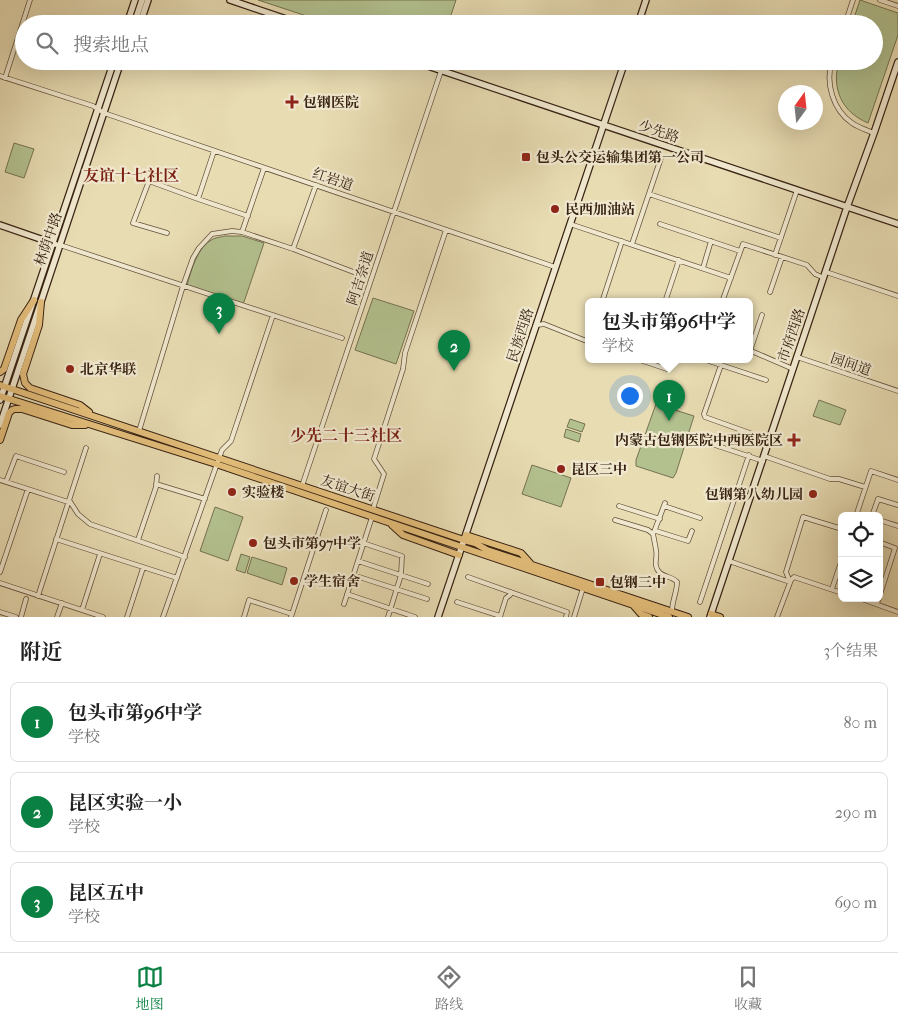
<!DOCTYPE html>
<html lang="zh">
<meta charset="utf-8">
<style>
:root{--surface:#fff;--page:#f6f6f6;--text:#222;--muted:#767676;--line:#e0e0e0;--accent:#0b8043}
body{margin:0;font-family:"IM FELL French Canon","Noto Serif SC",serif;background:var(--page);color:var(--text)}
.controls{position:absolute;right:15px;bottom:15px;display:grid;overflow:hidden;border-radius:8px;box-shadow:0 5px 20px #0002}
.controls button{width:45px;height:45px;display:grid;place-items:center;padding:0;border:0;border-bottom:1px solid var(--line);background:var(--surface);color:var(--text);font:25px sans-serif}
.compass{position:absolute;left:778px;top:85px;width:45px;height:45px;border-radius:50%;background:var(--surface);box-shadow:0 5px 20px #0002;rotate:15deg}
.you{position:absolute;left:629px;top:395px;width:18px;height:18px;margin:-12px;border:4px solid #fff;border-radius:50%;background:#1a73e8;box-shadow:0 0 0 8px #1a73e833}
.badge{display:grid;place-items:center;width:32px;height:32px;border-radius:50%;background:var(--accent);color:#fff;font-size:16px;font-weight:700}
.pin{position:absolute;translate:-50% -41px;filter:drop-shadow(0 1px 2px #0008)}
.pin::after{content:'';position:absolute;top:26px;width:18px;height:15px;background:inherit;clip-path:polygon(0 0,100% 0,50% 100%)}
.popup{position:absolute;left:585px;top:298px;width:168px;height:65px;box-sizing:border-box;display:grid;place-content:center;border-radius:8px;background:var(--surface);filter:drop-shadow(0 1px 4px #0005);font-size:16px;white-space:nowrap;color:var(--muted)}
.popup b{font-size:19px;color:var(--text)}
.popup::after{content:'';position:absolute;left:50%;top:100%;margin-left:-10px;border:10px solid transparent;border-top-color:var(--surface)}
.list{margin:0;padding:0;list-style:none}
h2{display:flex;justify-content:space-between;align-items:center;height:65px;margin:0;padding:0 20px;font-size:21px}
h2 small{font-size:16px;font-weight:400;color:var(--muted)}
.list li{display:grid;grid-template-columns:32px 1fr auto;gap:15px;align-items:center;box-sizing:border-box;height:80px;margin:0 10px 10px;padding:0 10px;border:1px solid var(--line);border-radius:8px}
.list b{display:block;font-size:19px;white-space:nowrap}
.list p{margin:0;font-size:16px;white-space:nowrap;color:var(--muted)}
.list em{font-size:16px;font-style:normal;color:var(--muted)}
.icon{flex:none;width:28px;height:28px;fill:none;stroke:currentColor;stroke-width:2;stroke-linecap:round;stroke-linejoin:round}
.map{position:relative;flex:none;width:898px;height:617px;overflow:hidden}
.search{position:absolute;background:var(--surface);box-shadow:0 5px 20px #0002;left:15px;right:15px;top:15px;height:55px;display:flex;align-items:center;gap:12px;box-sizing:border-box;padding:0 18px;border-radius:28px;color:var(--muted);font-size:19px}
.sheet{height:335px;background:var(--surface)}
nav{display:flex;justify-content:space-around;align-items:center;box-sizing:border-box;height:70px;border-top:1px solid var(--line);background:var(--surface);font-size:14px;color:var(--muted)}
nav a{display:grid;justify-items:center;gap:2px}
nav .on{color:var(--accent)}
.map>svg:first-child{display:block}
.green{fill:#b3c18f;stroke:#757251}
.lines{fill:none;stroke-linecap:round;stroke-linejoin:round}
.street-casing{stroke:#63503b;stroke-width:5.5}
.secondary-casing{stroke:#372213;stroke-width:8}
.primary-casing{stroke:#372213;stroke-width:8}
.street{stroke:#f0e8ce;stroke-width:4}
.secondary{stroke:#f0e8ce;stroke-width:5.5}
.primary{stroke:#e4be7a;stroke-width:6}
.poi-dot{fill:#8f2418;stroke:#f0e8ce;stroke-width:2}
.labels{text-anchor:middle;stroke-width:4.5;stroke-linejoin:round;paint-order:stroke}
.poi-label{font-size:14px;font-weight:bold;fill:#372213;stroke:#f0e8ce;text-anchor:start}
.street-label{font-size:14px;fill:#372213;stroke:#f0e8ce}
.quarter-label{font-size:16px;font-weight:bold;fill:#7a1f14;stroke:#f0e8ce}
</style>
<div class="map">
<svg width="898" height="617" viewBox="0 0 898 617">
<rect width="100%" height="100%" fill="#e8dcb3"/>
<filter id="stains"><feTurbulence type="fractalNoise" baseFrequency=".004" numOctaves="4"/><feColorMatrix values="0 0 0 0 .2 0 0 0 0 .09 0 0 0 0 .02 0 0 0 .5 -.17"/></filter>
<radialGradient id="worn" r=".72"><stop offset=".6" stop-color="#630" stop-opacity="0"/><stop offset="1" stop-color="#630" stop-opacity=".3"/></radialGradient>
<path class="green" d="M258,0H456L448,24H331Z
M860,0L898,13V35L868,123C842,112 831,89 839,61H874V24H852Z
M14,143L34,149L24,178L5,172Z
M225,236H242L264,243L244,302L242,303L187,285C192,269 197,247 213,239C217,237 222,237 225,236Z
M373,298L414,311L396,364L355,350Z
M819,400L846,410L840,425L813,416Z
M656,404L694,416L676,473L673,478L636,466V460Z
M570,419L585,424L582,432L567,427Z
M566,429L581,434L579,442L564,437Z
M532,465L571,478L561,507L522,494Z
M215,507L243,517L228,561L200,551Z
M241,554L250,557L245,573L236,570Z
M252,557L287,568L282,585L247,573Z"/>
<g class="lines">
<defs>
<path id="street" d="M880,0L898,6
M845,24L853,0
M832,61C825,83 833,110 852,123C859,128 867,130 874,133
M0,76L93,106L104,113L555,267
M5,78L30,0
M649,194L781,238
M198,199L214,151
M570,224L731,278
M660,224L740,251
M242,232L264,168
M167,233L133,223L149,181L198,199L248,216
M632,244L661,158
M60,245L342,338
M293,249L316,185
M775,255L797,190
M703,268L711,241
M826,272L898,296
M770,292L782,257
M602,302L622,241
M665,302L679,260
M722,302L743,244L807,265L815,274L824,278
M537,325L544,324L589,342
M749,350L793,369
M750,351L762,315
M797,357L898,391
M640,360L667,369
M706,360L766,380
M721,365L704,414L705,417L758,436
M139,431L183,286L193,258L199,248L212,234L232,231L242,232L293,249L364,276
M700,440L763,461
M764,456L830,479H839L865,487
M0,480L68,502
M6,482L16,456L64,472
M156,484L205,499
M302,486L441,71
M69,500L78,514L90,524L185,557
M619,506L660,519
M664,506L700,518
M373,509L384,474L374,459L375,456L403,369L405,353L446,230
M857,513L866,516
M856,516L871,471L898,480
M872,516L878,499L898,505
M615,520L648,530L653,534C654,539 655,544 656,550C658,558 652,565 660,573C665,577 673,577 677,582C677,592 672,601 672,611
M879,520L898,526
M656,531L688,541L692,531
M654,532L665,503
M56,539L177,578
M138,540L156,487L157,476
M363,543L402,556L401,575L388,617
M358,561L428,584
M729,561L790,582
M0,572L28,489
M353,575L427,599
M468,577L567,612L566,617
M790,582L786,572L803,517L842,529
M0,583L103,617
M832,589L842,559
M347,594L415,617
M38,596L86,448
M859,598L898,612
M457,602L500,616
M700,602L749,455
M344,604L372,517
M877,604L895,548L879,542
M82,610L100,554
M0,612L16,617
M21,617L26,599
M57,617L62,603
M127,617L143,568
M163,617L219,458L222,450L231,441L273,315
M244,617L249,600L292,614
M291,617L326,510
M500,617L506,598L510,595L511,592
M574,617L583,588
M777,617L791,580L794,577L842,593"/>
<path id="secondary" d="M230,0L301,24
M127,24L135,0
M134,24L142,0
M140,24L148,0
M638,24L646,0
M413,61L898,224
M0,225L55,244
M0,400L114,61
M0,425L121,61
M438,617L625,61
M710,617L847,207L874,133L898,62"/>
<path id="primary" d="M41,302L39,325L23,374L25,383L30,388L80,405L89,412
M0,372L4,369L21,320L34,300
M0,385L464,540L475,543L487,550L688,617
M0,396L216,464L669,617
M0,440L9,413L12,410L15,409H22L72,425H85
M392,525L403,535L459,555
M466,535L521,553L530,563
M634,606L641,614L649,617
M711,614L720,617"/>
</defs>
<use href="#street" class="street-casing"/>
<use href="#secondary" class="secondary-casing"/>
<use href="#primary" class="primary-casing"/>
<use href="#street" class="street"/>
<use href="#secondary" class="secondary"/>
<use href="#primary" class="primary"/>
</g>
<g class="poi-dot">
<path d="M289.5 94.5h5v5h5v5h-5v5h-5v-5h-5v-5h5z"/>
<rect x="521" y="152" width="10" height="10" rx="2.5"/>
<circle cx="555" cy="209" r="5"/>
<circle cx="70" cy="369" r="5"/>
<path d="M791.5 432.5h5v5h5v5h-5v5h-5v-5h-5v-5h5z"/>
<circle cx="561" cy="469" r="5"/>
<circle cx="232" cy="492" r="5"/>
<circle cx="813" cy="494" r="5"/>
<circle cx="253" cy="543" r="5"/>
<circle cx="294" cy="581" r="5"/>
<rect x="595" y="577" width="10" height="10" rx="2.5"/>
</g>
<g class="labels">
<g class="poi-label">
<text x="303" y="107">包钢医院</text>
<text x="536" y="162">包头公交运输集团第一公司</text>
<text x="565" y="214">民西加油站</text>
<text x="80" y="374">北京华联</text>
<text x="783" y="445" text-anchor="end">内蒙古包钢医院中西医院区</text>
<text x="571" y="474">昆区三中</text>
<text x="242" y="497">实验楼</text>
<text x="803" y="499" text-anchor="end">包钢第八幼儿园</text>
<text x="263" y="548">包头市第97中学</text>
<text x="304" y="586">学生宿舍</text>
<text x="610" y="587">包钢三中</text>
</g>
<g class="street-label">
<text transform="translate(659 131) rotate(19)" y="5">少先路</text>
<text transform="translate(333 179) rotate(19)" y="5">红岩道</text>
<text transform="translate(48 239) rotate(-71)" y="5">林荫中路</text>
<text transform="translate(360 278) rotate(-72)" y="5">阿吉奈道</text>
<text transform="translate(520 335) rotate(-72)" y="5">民族西路</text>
<text transform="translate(791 335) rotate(-71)" y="5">市府西路</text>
<text transform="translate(851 364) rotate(19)" y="5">园间道</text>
<text transform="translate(348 488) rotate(18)" y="5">友谊大街</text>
</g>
<g class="quarter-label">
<text x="131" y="181">友谊十七社区</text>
<text x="346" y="441">少先二十三社区</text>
</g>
</g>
<rect width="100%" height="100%" filter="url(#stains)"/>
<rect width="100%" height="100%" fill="url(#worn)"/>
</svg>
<div class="controls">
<button><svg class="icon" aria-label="locate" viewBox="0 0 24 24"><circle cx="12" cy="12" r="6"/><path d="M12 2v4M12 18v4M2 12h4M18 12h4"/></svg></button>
<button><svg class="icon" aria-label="layers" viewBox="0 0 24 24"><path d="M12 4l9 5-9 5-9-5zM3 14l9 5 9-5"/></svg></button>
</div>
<svg class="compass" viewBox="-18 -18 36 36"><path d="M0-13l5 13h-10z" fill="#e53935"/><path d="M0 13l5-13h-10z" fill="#767676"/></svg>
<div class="you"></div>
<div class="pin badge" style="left:669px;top:421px">1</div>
<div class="popup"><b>包头市第96中学</b>学校</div>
<div class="pin badge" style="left:454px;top:371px">2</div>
<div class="pin badge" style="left:219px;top:334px">3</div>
<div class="search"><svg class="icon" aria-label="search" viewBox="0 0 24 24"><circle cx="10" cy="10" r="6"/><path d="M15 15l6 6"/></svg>搜索地点</div>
</div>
<section class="sheet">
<h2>附近<small>3个结果</small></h2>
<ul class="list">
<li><span class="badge">1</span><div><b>包头市第96中学</b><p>学校</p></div><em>80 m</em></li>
<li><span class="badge">2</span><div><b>昆区实验一小</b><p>学校</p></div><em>290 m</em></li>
<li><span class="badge">3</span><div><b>昆区五中</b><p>学校</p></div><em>690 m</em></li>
</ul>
</section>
<nav>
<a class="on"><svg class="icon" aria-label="map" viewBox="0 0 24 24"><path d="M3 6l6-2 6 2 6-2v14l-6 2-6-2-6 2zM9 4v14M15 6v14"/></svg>地图</a>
<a><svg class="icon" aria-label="directions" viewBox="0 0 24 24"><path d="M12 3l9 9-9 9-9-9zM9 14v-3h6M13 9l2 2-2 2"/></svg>路线</a>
<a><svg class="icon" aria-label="saved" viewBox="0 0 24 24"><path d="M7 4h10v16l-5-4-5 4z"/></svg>收藏</a>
</nav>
